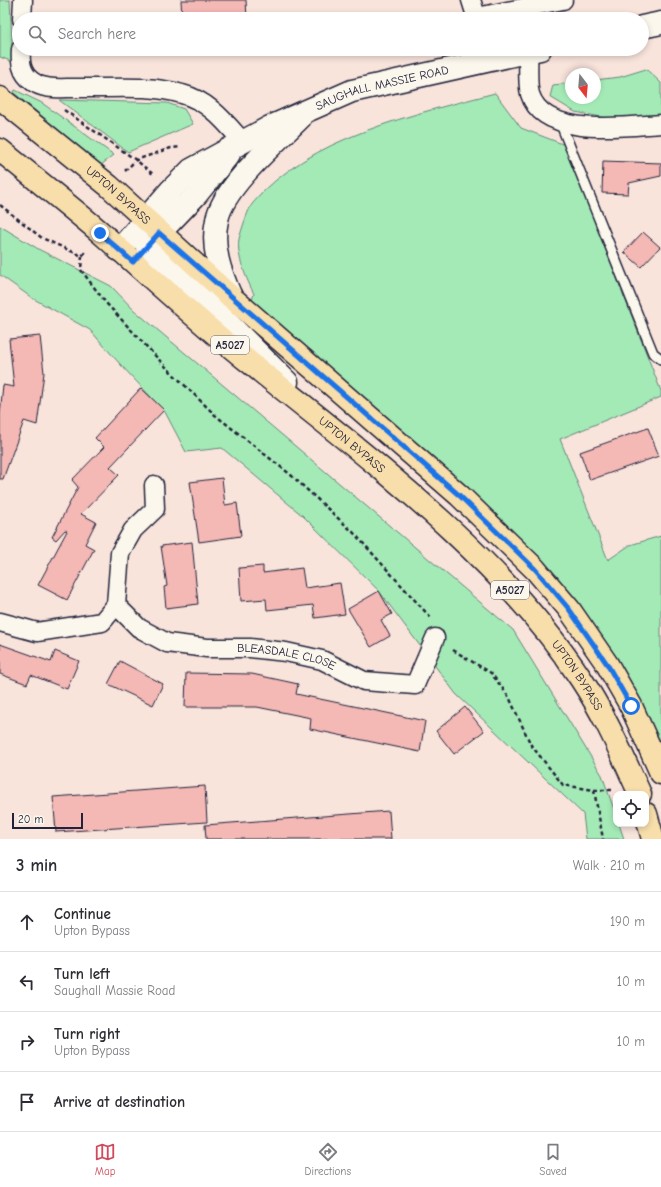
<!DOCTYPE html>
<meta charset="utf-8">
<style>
:root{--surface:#fff;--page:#f7f7f7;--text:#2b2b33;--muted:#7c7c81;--line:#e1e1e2;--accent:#d1495b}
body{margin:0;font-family:"Comic Neue",sans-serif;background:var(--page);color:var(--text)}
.controls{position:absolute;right:12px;bottom:12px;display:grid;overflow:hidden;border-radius:8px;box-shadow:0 2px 6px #0003}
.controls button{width:36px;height:36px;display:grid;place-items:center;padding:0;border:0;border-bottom:1px solid var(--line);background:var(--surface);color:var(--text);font:20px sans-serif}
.compass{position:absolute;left:565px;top:68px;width:36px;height:36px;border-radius:50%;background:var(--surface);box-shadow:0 2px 6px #0003;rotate:164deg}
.scale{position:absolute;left:12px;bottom:10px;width:71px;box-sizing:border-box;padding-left:4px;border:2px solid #22223b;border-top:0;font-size:11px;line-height:14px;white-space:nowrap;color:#22223b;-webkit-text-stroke:3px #fbf7ec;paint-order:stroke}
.stop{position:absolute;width:12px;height:12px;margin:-9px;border:3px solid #1a73e8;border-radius:50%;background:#fff}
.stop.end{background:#1a73e8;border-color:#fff;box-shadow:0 1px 4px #0008}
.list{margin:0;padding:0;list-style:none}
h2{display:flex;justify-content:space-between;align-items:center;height:52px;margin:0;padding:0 16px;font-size:17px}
h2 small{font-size:13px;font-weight:400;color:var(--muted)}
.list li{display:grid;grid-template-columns:26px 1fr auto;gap:12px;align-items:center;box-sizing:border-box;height:60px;padding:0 16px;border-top:1px solid var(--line)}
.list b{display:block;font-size:15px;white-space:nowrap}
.list p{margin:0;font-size:13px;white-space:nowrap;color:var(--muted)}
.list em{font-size:13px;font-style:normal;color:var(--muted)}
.icon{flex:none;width:22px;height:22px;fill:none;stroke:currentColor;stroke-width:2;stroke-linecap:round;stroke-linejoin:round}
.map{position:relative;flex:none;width:661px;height:839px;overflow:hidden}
.search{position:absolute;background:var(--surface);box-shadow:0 2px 6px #0003;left:12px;right:12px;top:12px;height:44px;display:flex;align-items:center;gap:10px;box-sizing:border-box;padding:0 14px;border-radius:22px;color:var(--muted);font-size:15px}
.sheet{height:292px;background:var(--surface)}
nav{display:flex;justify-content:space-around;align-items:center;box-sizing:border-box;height:56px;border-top:1px solid var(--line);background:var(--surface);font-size:11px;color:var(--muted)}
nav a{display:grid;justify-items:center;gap:2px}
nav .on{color:var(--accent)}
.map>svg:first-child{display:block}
.green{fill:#a4eab6;stroke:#638678}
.building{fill:#f4b8b5;stroke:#22223b}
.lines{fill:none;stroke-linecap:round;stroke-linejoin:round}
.lane-casing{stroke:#22223b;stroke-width:12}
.street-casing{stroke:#22223b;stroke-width:21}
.secondary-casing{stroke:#22223b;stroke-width:25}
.primary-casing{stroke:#22223b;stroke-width:25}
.path{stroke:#22223b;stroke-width:2.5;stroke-dasharray:4 3;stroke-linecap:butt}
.lane{stroke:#fbf7ec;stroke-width:9}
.street{stroke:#fbf7ec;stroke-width:18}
.secondary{stroke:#fbf7ec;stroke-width:22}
.primary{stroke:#f8deab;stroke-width:22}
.route{stroke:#1a73e8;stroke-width:5}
.labels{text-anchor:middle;stroke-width:3.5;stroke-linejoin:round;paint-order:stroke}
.shield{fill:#fbf7ec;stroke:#636270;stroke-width:1}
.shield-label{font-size:11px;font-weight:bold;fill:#22223b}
.street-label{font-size:12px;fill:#22223b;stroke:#fbf7ec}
</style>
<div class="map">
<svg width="661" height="839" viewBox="0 0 661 839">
<rect width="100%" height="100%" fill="#f9e4dc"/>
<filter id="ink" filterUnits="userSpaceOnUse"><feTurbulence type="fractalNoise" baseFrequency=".025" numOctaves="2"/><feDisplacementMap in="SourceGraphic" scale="8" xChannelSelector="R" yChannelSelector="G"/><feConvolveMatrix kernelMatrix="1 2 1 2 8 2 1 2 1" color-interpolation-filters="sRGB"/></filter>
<g filter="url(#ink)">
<path class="green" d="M0,0H10L13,62L0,57Z
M646,69L661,83V117L612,119L575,112L550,97L553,85L571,83V98H595V80L620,77Z
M15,90L42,103L114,155L101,165L14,93Z
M495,93L521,128L565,145L661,391V397L560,439L608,560L630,545L661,536V745L631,683L535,555L251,302L254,294C247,280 236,256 239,239C241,232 248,208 253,203C308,137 416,114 495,93Z
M59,100L167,103L184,109L193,124L128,152Z
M0,226L40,250L111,286L134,310L513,630L602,775L616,815V824H619L624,839H586L583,814L456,694L379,591L303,516L222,448L186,452L165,412L120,364L90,330L32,298L0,275Z"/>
<path class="building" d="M181,0H246L247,19H182Z
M603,161L661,163V176L629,183L628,194L602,193Z
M643,232L660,247L641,267L624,252Z
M40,336L44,373L37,425L24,421L3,479H0V414L3,385L14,387L9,339Z
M141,388L164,410L110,467L119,475L81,514L96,522L85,544L94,549L67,600L38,585L67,531L65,530L56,540L52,537L78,487L72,480L104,447L95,438Z
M648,428L659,456L590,480L580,452Z
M222,478L225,505L237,503L241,536L199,542L190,482Z
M192,542L198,604L166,608L164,587L167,586L161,546Z
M263,566V573L302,568L305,588L340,583L345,614L315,618L313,605L267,610L266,599L241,601L239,568Z
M379,591L392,614L381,620L390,636L371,647L348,609Z
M0,644L51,662L55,651L79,661L67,689L31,675L27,684L0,674Z
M120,661L163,684L153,705L108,684Z
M186,673L252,674L298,684L296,694L425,721L420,752L310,729L311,718L257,707H185Z
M465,707L484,731L454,754L436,731Z
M205,786L207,822L56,832L53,797Z
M389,811L391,839H206L205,825Z"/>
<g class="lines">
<defs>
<path id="lane" d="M560,122L653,353L661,359"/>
<g id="street">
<path d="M471,0L477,19"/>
<path d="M477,17L563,0"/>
<path d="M22,19L23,0"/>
<path d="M21,49C20,62 21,73 32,81C43,90 60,88 73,88C109,89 148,84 182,94C209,101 225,122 243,142"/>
<path d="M528,52C529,63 527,84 530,94C544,139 626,126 661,124"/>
<path id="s1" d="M116,605L139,628L167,643L207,648H250L286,652L322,660L364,681L415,685L435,638"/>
<path d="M116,605L120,553L133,530L155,509L154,485"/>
<path d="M0,622L37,632L102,622L116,605"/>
</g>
<g id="secondary">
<path d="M642,27L661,23"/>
<path d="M145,220L142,231L143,239L147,246L185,280L287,382"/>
<path d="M147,246L196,195L229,154"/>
<path id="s2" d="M119,250L171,190L191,170L270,127L352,91L540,49"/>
<path d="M231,297C220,272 211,247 217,220C223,187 276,142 300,118"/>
</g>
<g id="primary">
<path id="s3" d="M0,98L109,186L231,297L460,496L535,569L569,609L607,664L631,706L661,773"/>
<path id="s4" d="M0,150C33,177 67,204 100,232C151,277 200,323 253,365C369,459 498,553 581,679C605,715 622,755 640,794"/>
<path d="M646,814L653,839"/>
</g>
</defs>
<use href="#lane" class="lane-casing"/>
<use href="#street" class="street-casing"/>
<use href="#secondary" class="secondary-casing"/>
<use href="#primary" class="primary-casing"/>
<path class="path" d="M64,110L136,160L154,175
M125,171L136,160L171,148L181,147
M0,205L42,238L82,256L86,251
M82,256L81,270L106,303L162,363L215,415L291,475L353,532L431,618
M453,650L491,673L509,697L531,745L563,785L594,790L603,839
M594,790H613"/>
<use href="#lane" class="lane"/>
<use href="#street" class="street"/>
<use href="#secondary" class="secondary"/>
<use href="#primary" class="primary"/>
</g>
</g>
<g class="lines" filter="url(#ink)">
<path class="route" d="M100,233L133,262L159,233L460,496L535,569L569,609L607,664L631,706"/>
</g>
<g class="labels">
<g class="shield">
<rect x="211" y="336" width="38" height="18" rx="3"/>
<rect x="491" y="581" width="38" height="18" rx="3"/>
</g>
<g class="shield-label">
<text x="230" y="349">A5027</text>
<text x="510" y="594">A5027</text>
</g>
<g class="street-label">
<text dy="4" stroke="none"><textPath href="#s2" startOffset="317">SAUGHALL MASSIE ROAD</textPath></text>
<text dy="4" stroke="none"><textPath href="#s3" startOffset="153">UPTON BYPASS</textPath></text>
<text dy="4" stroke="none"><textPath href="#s4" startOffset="459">UPTON BYPASS</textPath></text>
<text dy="4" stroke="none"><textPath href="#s1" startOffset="185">BLEASDALE CLOSE</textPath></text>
<text dy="4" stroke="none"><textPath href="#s4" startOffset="783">UPTON BYPASS</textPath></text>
</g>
</g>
</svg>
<div class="controls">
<button><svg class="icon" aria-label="locate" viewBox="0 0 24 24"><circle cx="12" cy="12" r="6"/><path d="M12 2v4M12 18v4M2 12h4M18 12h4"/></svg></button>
</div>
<svg class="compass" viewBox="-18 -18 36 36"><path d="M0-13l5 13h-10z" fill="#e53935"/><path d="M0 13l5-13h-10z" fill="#7c7c81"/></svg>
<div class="scale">20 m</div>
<div class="stop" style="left:631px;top:706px"></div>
<div class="stop end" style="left:100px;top:233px"></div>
<div class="search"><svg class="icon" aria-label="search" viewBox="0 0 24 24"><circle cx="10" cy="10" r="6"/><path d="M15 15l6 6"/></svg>Search here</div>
</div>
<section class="sheet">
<h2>3 min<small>Walk · 210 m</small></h2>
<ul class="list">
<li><svg class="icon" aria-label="ahead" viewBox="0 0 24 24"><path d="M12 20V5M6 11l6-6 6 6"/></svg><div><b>Continue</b><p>Upton Bypass</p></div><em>190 m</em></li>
<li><svg class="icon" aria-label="left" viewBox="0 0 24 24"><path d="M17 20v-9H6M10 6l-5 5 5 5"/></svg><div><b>Turn left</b><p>Saughall Massie Road</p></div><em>10 m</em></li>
<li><svg class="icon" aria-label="right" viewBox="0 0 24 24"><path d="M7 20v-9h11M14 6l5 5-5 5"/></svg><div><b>Turn right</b><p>Upton Bypass</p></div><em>10 m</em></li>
<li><svg class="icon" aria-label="arrive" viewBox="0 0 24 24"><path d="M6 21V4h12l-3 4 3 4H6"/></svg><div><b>Arrive at destination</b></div></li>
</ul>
</section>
<nav>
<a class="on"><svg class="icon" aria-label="map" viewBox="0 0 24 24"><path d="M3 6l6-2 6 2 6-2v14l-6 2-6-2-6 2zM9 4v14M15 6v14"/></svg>Map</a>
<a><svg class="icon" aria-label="directions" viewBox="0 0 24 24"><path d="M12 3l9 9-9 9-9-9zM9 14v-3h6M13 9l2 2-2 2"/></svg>Directions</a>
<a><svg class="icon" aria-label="saved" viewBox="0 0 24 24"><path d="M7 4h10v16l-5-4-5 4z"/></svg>Saved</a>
</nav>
